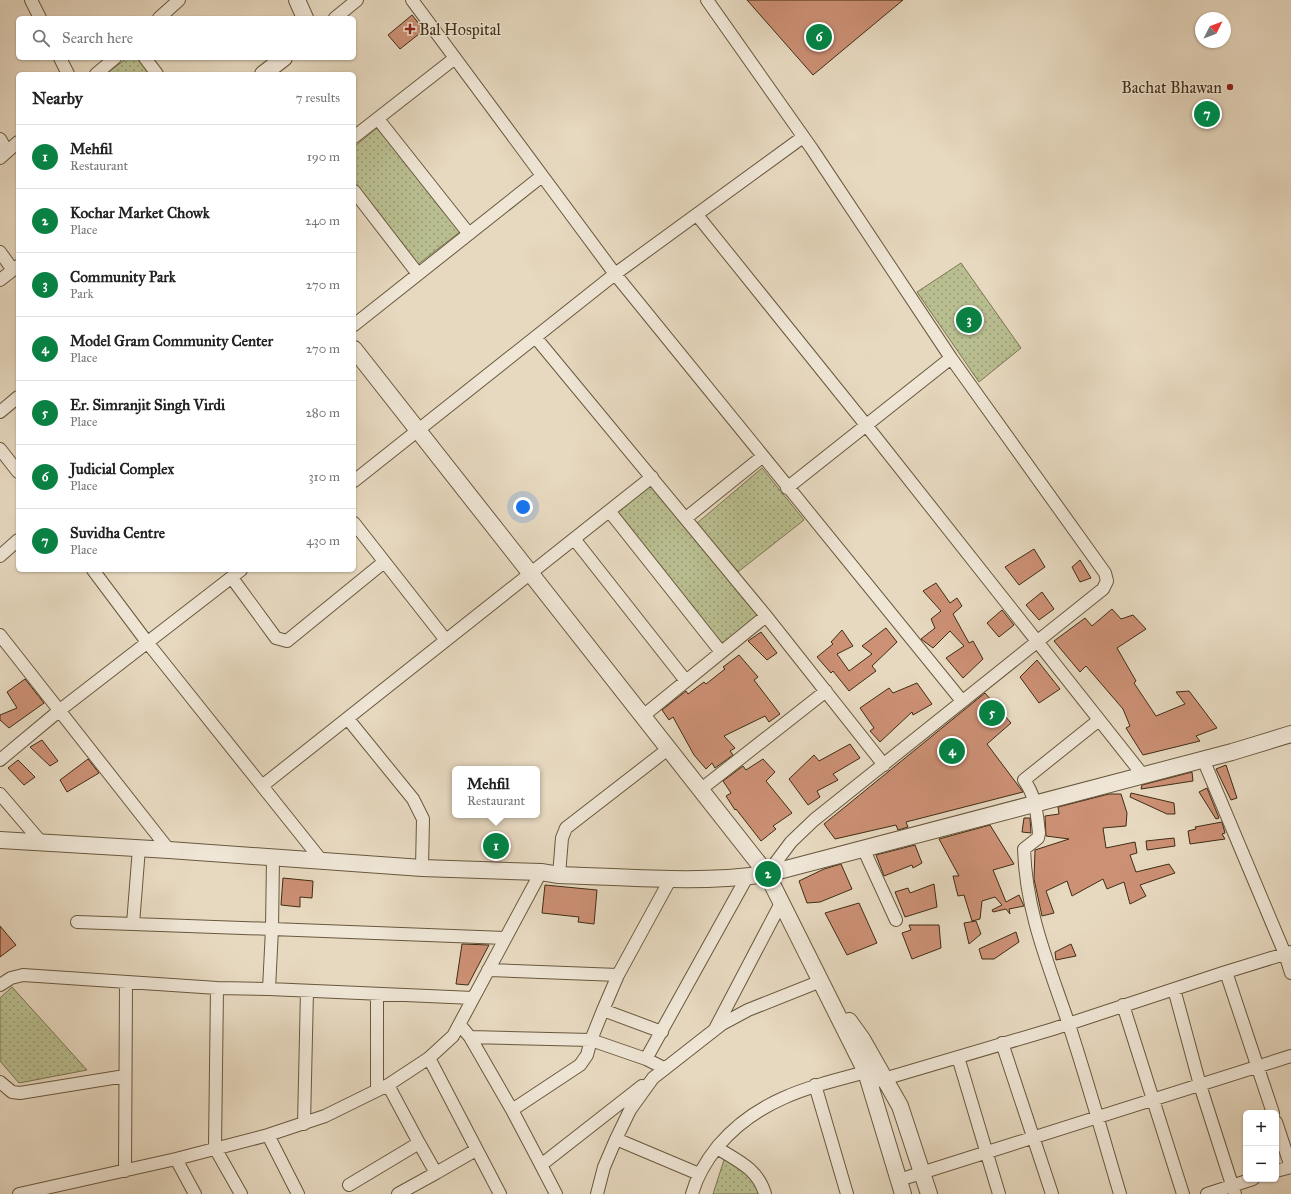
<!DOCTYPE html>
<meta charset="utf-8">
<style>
:root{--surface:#fff;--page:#f6f6f6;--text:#222;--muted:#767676;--line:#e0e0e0;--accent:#0b8043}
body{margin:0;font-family:"IM FELL Great Primer",serif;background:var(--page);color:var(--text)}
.controls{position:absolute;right:12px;bottom:12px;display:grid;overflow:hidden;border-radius:6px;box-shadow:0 1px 3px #0004}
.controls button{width:36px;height:36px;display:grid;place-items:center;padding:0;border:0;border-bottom:1px solid var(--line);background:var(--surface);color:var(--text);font:20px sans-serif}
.compass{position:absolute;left:1195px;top:12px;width:36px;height:36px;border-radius:50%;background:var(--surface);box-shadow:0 1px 3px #0004;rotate:48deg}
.you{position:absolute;left:523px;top:507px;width:14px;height:14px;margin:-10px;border:3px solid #fff;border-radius:50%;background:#1a73e8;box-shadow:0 0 0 6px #1a73e833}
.badge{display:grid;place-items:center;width:26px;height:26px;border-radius:50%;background:var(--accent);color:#fff;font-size:13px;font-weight:700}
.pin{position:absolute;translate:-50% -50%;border:2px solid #fff;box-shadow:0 1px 4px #0006}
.popup{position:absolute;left:452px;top:766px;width:88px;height:52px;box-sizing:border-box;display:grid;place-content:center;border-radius:6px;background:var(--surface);filter:drop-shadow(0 1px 3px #0005);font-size:13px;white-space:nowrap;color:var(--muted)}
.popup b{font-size:15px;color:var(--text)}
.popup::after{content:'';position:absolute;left:50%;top:100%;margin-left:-8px;border:8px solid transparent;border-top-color:var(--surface)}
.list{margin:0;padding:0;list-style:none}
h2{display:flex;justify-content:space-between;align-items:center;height:52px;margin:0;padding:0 16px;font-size:17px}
h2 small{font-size:13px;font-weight:400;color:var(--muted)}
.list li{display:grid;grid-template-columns:26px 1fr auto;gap:12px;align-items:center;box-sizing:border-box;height:64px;padding:0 16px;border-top:1px solid var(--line)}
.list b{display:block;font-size:15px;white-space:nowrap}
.list p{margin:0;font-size:13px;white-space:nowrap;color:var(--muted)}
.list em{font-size:13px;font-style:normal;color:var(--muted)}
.icon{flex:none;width:22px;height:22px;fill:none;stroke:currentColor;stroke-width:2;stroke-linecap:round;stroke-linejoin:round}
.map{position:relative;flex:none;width:1291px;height:1194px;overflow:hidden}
.search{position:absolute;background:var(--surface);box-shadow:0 1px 3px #0004;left:16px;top:16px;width:340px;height:44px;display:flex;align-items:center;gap:10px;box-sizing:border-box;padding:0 14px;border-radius:6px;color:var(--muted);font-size:15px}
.panel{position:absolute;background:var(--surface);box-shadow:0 1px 3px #0004;left:16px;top:72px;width:340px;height:500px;border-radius:6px}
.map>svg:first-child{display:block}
.green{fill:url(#green-dots);stroke:#7c7652}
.building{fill:#cc9075;stroke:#3f2d13}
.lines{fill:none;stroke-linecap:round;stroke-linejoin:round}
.minor-casing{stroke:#69583e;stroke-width:14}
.tertiary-casing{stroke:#69583e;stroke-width:18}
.minor{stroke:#efe6d6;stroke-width:12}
.tertiary{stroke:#efe6d6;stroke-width:16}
.poi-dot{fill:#8f2418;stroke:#efe6d6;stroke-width:1.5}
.labels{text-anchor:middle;stroke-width:3;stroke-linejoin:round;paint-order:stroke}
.poi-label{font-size:16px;fill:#3f2d13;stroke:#efe6d6;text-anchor:start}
</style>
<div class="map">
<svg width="1291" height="1194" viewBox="0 0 1291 1194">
<defs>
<pattern id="green-dots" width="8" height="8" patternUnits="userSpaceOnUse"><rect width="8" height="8" fill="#b9be90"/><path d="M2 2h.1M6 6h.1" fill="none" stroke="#989b74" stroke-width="1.8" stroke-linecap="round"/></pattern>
</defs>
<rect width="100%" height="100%" fill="#e7d9c0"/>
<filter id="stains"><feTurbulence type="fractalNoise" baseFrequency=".005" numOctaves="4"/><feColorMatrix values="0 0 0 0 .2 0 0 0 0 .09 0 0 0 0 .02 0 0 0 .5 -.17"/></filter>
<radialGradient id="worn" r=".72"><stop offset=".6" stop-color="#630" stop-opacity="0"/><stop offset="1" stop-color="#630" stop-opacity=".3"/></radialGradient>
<path class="green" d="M127,58H148L158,74H106Z
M378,127L461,231L417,265L354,187V147Z
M961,263L1021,348L979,382L917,292Z
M762,468L804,520L738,572L696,524Z
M653,482L761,615L723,645L613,514Z
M12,987L87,1070L19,1083L0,1061V998Z
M724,1160L745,1168L759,1188L760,1194H713Z"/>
<path class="building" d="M747,0H903L813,75Z
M412,15L424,30L400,49L388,35Z
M1034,549L1045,567L1019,585L1005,567Z
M1080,560L1091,578L1080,582L1072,567Z
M936,583L950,603L957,598L962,606L953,614L969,643L973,641L983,659L963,678L946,658L964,646L950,631L933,648L921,639L935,628L931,619L941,611L923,591Z
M1042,592L1054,609L1039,620L1026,605Z
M1112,609L1121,619L1133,615L1146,629L1117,648L1136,681L1134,683L1156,716L1185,704L1176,692L1189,691L1217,728L1196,736L1200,741L1143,755L1126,728L1130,726L1123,709L1086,666L1080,672L1054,641L1085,618L1092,626Z
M1002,610L1014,625L999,637L987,623Z
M886,628L897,642L872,666L876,671L849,691L833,671L831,673L817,657L833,644L831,642L842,630L853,646L837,654L849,671L872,654L862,646Z
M761,632L777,653L767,660L748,641Z
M739,655L758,677L754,680L780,714L769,722L765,716L724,736L735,748L730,751L733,755L715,768L712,763L706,769L694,755L673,717L669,720L662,710L686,691L688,694L704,682L706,684L725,669L723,667Z
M1037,660L1060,689L1039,703L1020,677Z
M25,679L44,703L9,728L0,720V715L17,708L7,692Z
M917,683L932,704L913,715L912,712L880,742L870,731L874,728L860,708L889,688L893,693Z
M985,693L1011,723L987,744L1023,792L906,822L908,827L898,830L896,825L835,839L824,824Z
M42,740L58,761L50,766L30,747Z
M850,744L860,758L833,774L838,780L817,791L820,797L808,805L789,779L814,755L819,761Z
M88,759L99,773L67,792L60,780Z
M763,759L775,772L766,781L792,813L773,826L776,829L761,841L736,809L735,810L726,796L731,793L723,781L743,766L746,770Z
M18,760L35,777L24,785L8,768Z
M1226,765L1237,798L1231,800L1216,769Z
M1192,772L1193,781L1141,789L1142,785Z
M1207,788L1219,818L1216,819L1199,792Z
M1131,793L1174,803L1175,814H1167L1130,797Z
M1109,794H1121L1127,813L1126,826L1103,828L1106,848L1135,842L1137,853L1130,855L1136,872L1169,864L1175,873L1140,885L1146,896L1130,904L1124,882L1107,889L1103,879L1072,896L1067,881L1046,891L1054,913L1042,916L1034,879L1035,850L1069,839L1046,836L1045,816L1059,814L1058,807Z
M1024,818H1030L1031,833L1022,832Z
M1222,822L1225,833L1222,834L1225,839L1190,844L1188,831L1196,829L1195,827Z
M990,825L1014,864L993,870L1006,902L1019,895L1024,906L1009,909L1010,914L1006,909L993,912L992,910L1002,905L995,897L982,901L980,919L972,921L964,895L958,896L953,876H959L939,839Z
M1174,838L1175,846L1147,850L1146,841Z
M915,845L922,863L913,868L912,865L884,876L876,855Z
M841,864L852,889L820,902L807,903L799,881L824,869Z
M283,878L313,881L312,898L300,897V907L281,905Z
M934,884L937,907L905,917L895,892L908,888L910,893Z
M545,885L597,890L594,924L578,922L579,917L542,913Z
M859,903L877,943L847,955L825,913Z
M976,921L981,934L969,944L964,923Z
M909,925H939L941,948L912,959L902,933L911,930Z
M0,926L16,945L0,957Z
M1016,932L1019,942L994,959H982L979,949Z
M462,944L489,945L468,985L456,984Z
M1071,944L1076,956L1056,960L1055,952Z"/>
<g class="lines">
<defs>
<path id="minor" d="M31,0L40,18
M412,0L615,274L962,701
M707,0L812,149L951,358L787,488
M159,18L179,0
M335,18L357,0
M60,58L68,74
M145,58L157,74
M96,74L115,58
M378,119L469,234
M354,137L455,58
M0,139L7,151
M0,158L18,142
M354,191L418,274
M697,215L866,425L1142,774
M0,252L13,270
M0,280L18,266
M354,325L542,176
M536,338L766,616L884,765
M0,412L18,397
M0,449L18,472
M354,481L615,274L803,137
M610,512L721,652
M686,518L762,457
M354,523L445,639
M575,540L686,681
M0,556L18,540
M93,570L147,642L322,861
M232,578L276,638L287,641L384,562
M0,635L169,850
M643,716L766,616
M348,719L413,799L423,819L422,868
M1099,720L1024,780C1036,796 1037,815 1039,833L1038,838L1024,849C1026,912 1048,963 1068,1022C1087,1079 1103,1137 1120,1194
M1203,759L1285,954L1291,973
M0,760L60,710L241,570
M262,786L652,477
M700,790L826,691
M0,794L41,842
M139,848L133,924L272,929L273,858
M863,848L896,920
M767,874L791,842L814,820L1103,589L1107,581L1105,573L951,358
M559,875L562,838L566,828L668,749
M77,922L133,924
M488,970L618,975
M0,985L11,978L23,975L217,988L269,989L272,929L505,938
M217,988L215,1148L241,1194
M269,989L473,998
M1174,989L1200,1085L1235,1194
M377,995V1090
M1123,1005L1183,1194
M460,1025L470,1037L512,1110L541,1165L642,1086
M716,1027L781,903
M662,1032L603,1010L618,975L671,878
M470,1037L591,1040L603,1010
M1002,1043L1052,1194
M958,1057L999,1194
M429,1058L500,1194
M664,1068L646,1059L747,877
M877,1081L1053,1029L1226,972
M0,1082L12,1092L20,1093L125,1076
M815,1085L847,1194
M512,1110L580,1065L587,1055L591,1040L646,1059
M1273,1113L1226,972L1291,952
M1276,1122L1291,1167
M304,1124L307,991
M268,1135L298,1194
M616,1139L699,1174
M717,1148C738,1161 758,1169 765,1194
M176,1159L195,1194
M541,1165L556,1194
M125,1171L126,983
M1276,1171L1291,1167
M436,1173L476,1150
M899,1180L1291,1056
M349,1185L419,1143L388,1085
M19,1194L176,1159L268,1135L325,1116L388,1085L429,1058L453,1036L541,872
M398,1194L436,1173L419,1143
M597,1194L604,1167L616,1139L630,1110L653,1078L722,1024L748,1010L821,981
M692,1194C697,1175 706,1161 718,1146C758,1099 809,1087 866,1072
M1207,1194L1253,1179"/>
<path id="tertiary" d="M297,0L305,18
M263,74L284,58
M354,349L767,874L866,1072L903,1194
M0,840L169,850L422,868L541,872L559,875C628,877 699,884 767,874L1232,752L1291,734
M849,1021L862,1039L900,1106L929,1194"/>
</defs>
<use href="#minor" class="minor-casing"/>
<use href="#tertiary" class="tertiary-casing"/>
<use href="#minor" class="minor"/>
<use href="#tertiary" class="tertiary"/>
</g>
<g class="poi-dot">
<path d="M408 23h4v4h4v4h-4v4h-4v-4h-4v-4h4z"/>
<circle cx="1230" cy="87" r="4"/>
</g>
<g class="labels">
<g class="poi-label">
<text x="419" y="35">Bal Hospital</text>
<text x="1222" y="93" text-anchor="end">Bachat Bhawan</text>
</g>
</g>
<rect width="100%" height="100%" filter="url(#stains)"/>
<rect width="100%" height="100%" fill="url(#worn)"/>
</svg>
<div class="controls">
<button>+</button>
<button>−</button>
</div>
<svg class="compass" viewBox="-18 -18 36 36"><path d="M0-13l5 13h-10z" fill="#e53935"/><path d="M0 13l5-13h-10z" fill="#767676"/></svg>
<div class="you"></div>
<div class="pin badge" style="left:496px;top:846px">1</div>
<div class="popup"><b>Mehfil</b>Restaurant</div>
<div class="pin badge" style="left:768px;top:874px">2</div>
<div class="pin badge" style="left:969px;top:320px">3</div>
<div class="pin badge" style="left:952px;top:751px">4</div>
<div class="pin badge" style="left:992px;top:713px">5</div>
<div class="pin badge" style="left:819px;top:37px">6</div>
<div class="pin badge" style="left:1207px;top:114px">7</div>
<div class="search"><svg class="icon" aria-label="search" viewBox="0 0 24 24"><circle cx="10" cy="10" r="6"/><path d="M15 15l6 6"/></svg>Search here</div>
<section class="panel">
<h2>Nearby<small>7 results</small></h2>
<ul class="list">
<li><span class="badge">1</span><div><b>Mehfil</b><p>Restaurant</p></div><em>190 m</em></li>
<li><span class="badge">2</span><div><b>Kochar Market Chowk</b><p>Place</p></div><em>240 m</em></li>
<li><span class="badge">3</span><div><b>Community Park</b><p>Park</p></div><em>270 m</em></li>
<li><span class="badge">4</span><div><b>Model Gram Community Center</b><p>Place</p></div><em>270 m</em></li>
<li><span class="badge">5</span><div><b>Er. Simranjit Singh Virdi</b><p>Place</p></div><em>280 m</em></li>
<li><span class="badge">6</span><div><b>Judicial Complex</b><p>Place</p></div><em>310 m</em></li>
<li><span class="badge">7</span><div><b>Suvidha Centre</b><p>Place</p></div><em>430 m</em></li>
</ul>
</section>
</div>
